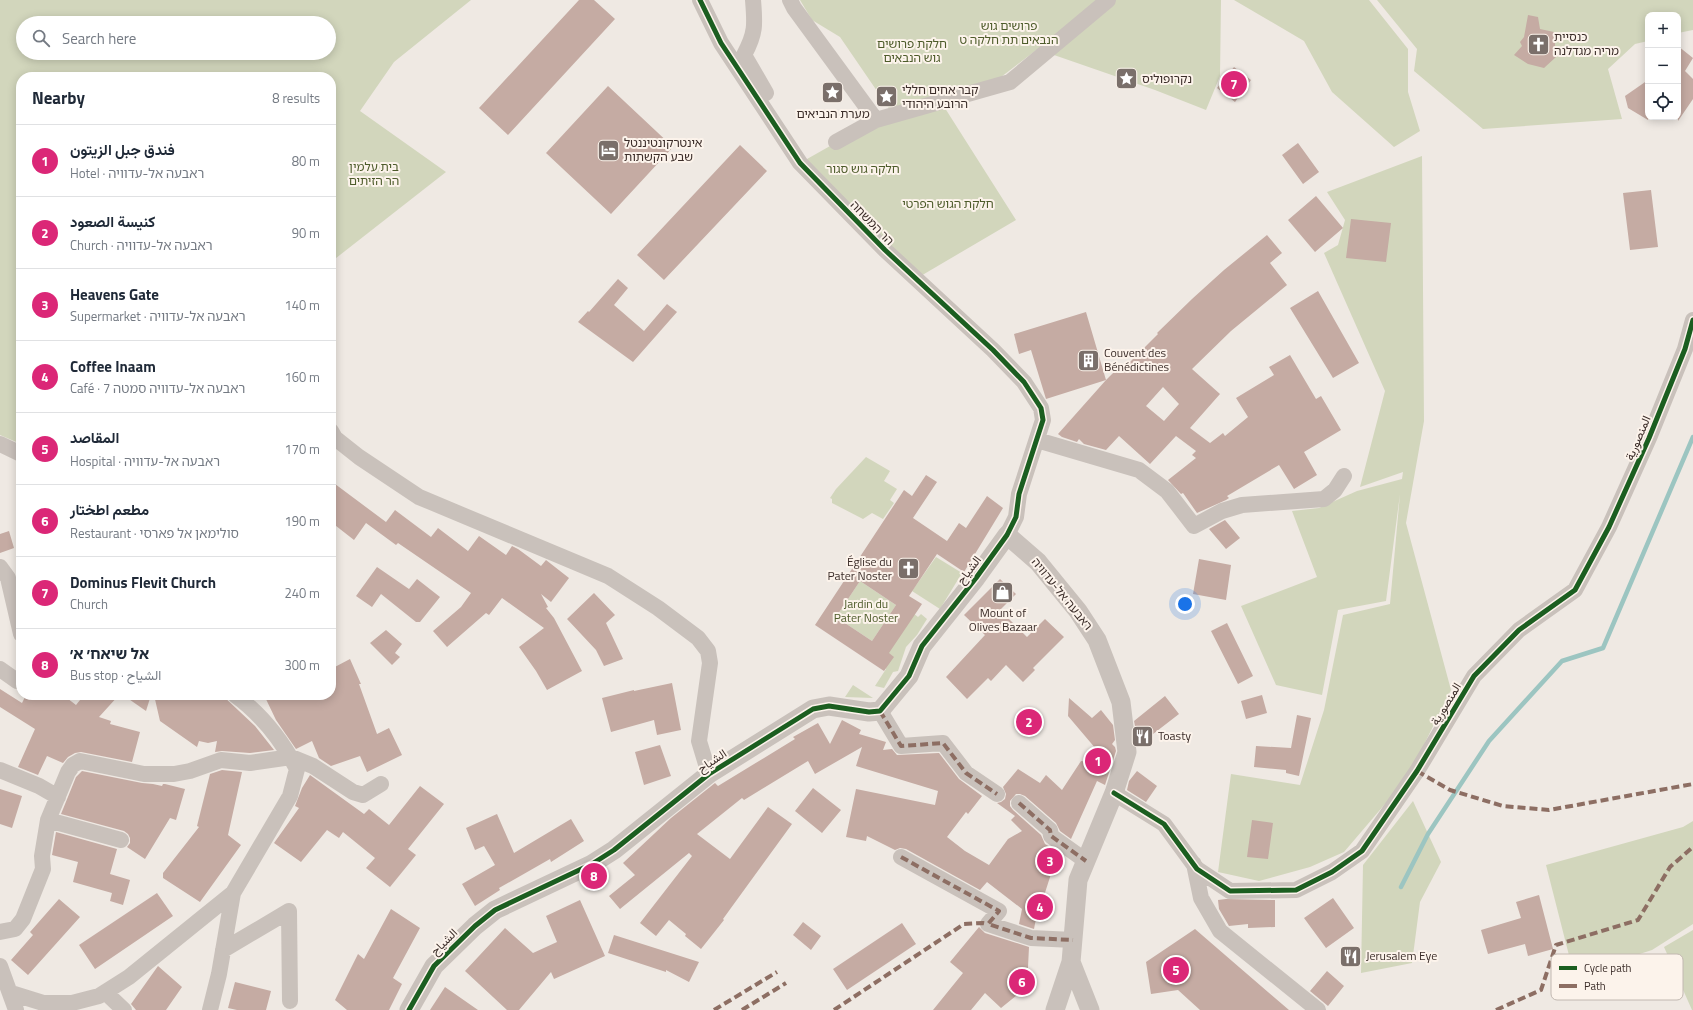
<!DOCTYPE html>
<meta charset="utf-8">
<style>
:root{--surface:#fff;--page:#f2f2f3;--text:#1f2937;--muted:#747a83;--line:#e0e1e3;--accent:#db2777}
body{margin:0;font-family:"Titillium Web",Vazirmatn,"Noto Sans Hebrew",sans-serif;background:var(--page);color:var(--text)}
.controls{position:absolute;right:12px;top:12px;display:grid;overflow:hidden;border-radius:8px;box-shadow:0 2px 10px #0003}
.controls button{width:36px;height:36px;display:grid;place-items:center;padding:0;border:0;border-bottom:1px solid var(--line);background:var(--surface);color:var(--text);font:20px sans-serif}
.you{position:absolute;left:1185px;top:604px;width:14px;height:14px;margin:-10px;border:3px solid #fff;border-radius:50%;background:#1a73e8;box-shadow:0 0 0 6px #1a73e833}
.badge{display:grid;place-items:center;width:26px;height:26px;border-radius:50%;background:var(--accent);color:#fff;font-size:13px;font-weight:700}
.pin{position:absolute;translate:-50% -50%;border:2px solid #fff;box-shadow:0 1px 4px #0006}
.list{margin:0;padding:0;list-style:none}
h2{display:flex;justify-content:space-between;align-items:center;height:52px;margin:0;padding:0 16px;font-size:17px}
h2 small{font-size:13px;font-weight:400;color:var(--muted)}
.list li{display:grid;grid-template-columns:26px 1fr auto;gap:12px;align-items:center;box-sizing:border-box;height:72px;padding:0 16px;border-top:1px solid var(--line)}
.list b{display:block;font-size:15px;white-space:nowrap}
.list p{margin:0;font-size:13px;white-space:nowrap;color:var(--muted)}
.list em{font-size:13px;font-style:normal;color:var(--muted)}
.icon{flex:none;width:22px;height:22px;fill:none;stroke:currentColor;stroke-width:2;stroke-linecap:round;stroke-linejoin:round}
.map{position:relative;flex:none;width:1693px;height:1010px;overflow:hidden}
.search{position:absolute;background:var(--surface);box-shadow:0 2px 10px #0003;left:16px;top:16px;width:320px;height:44px;display:flex;align-items:center;gap:10px;box-sizing:border-box;padding:0 14px;border-radius:22px;color:var(--muted);font-size:15px}
.panel{position:absolute;background:var(--surface);box-shadow:0 2px 10px #0003;left:16px;top:72px;width:320px;height:628px;border-radius:16px}
.map>svg:first-child{display:block}
.green{fill:#d2d6bc;fill-rule:evenodd}
.lines{fill:none;stroke-linecap:round;stroke-linejoin:round}
.stream{stroke:#9cc5c1;stroke-width:4.5}
.building{fill:#c5aba3;fill-rule:evenodd}
.minor{stroke:#c9c1bb;stroke-width:16}
.tertiary{stroke:#c9c1bb;stroke-width:19}
.quiet{stroke:#8d6e63;stroke-width:4;stroke-dasharray:8 4;stroke-linecap:butt}
.cycleway-casing{stroke:#fcf3eb;stroke-width:8}
.cycleway{stroke:#1b5e20;stroke-width:5}
.labels{text-anchor:middle;stroke-width:4;stroke-linejoin:round;paint-order:stroke}
.park-label{font-size:12px;fill:#4d5b2a;stroke:#fcf3eb}
.poi-label{font-size:12px;fill:#3b2d29;stroke:#fcf3eb;text-anchor:start}
.street-label{font-size:12px;fill:#3b2d29;stroke:#fcf3eb}
.key{fill:#fcf3eb;stroke:#c2b8b1;stroke-width:1}
.key-label{font-size:11px;fill:#3b2d29}
</style>
<div class="map">
<svg width="1693" height="1010" viewBox="0 0 1693 1010">
<rect width="100%" height="100%" fill="#efe9e3"/>
<path class="green" d="M0,0H471L394,62L360,111L446,172L331,262V77H21V444L0,435ZM23,23H329V53H23Z
M800,0H1102L1001,77L890,110L840,37L812,20Z
M1115,0H1221L1220,76L1206,110L1155,90L1054,55Z
M1234,0H1369L1408,49V92L1420,131L1394,147L1332,92L1304,41Z
M1377,0H1693V30L1678,33V15H1648V41L1635,44L1608,69L1622,119L1483,129L1414,71L1417,49Z
M943,105L1016,220L919,277L800,163L876,120Z
M1422,156L1424,421L1406,523L1451,690L1408,777L1344,852L1310,867L1259,881L1218,872L1231,774L1300,785L1324,710L1343,615L1390,604L1400,494L1386,601L1338,610L1322,695L1276,685L1241,606L1317,577L1292,511L1319,508L1357,491L1402,479L1403,472L1360,487L1385,391L1324,253L1338,245L1345,220L1327,192Z
M866,457L890,471L884,481L897,489L890,500L894,503L883,519L872,513L863,519L832,503V499L830,498L836,489Z
M936,557L962,573L940,609L912,591Z
M860,581L896,605L872,641L836,617Z
M908,609L918,617L921,614L927,619L917,635L906,647L898,671L893,672L884,688L875,686L886,669L881,651Z
M853,685L873,698L845,697Z
M1413,801L1441,862L1420,902L1412,963L1361,973L1363,865Z
M1693,821V924L1652,950L1574,975L1546,865L1683,827Z
M1693,930V1010H1692L1664,947Z"/>
<g class="lines">
<path class="stream" d="M1401,887L1428,834L1489,741L1562,661L1603,648L1693,437"/>
</g>
<path class="building" d="M579,0H594L615,19L508,135L479,108Z
M1528,15L1538,17L1540,29L1554,32L1556,57L1544,68L1528,64L1514,55L1522,46L1520,42L1524,37Z
M1678,46L1693,58L1685,71L1693,79V99L1678,121Z
M1234,67L1251,80L1235,102L1217,88Z
M1648,80V120L1628,108L1625,96Z
M608,86L673,147L611,214L546,153Z
M1298,143L1319,172L1303,184L1282,155Z
M740,145L767,171L664,280L637,255Z
M1651,190L1658,247L1630,250L1623,193Z
M1316,196L1343,228L1315,252L1288,220Z
M1351,219L1391,223L1386,262L1346,258Z
M1267,235L1282,253L1270,263L1287,285L1231,331L1192,369L1220,394L1190,428L1210,443L1223,433L1225,436L1248,417L1236,398L1274,375L1269,367L1290,355L1316,399L1321,396L1341,430L1304,452L1317,475L1294,489L1279,465L1227,496L1229,498L1226,500L1197,513L1183,493L1181,494L1168,480L1196,458L1192,455L1196,451L1176,436L1150,464L1119,436L1106,450L1084,444L1079,439L1077,442L1062,437L1058,434L1106,380L1046,399L1031,350L1019,354L1014,334L1086,312L1106,380L1116,370L1119,373L1158,334L1157,333L1192,299L1224,270ZM1163,387L1179,404L1164,421L1146,406Z
M618,279L628,288L614,305L644,331L667,304L677,312L633,362L578,322L588,311L589,312Z
M1318,291L1359,363L1333,378L1290,308Z
M926,475L937,482L913,518L947,541L959,523L966,528L987,496L1003,508L964,572L937,554L909,596L922,604L889,653L894,657L884,671L815,625L904,490L912,496ZM860,581L896,605L872,641L836,617Z
M331,481L386,522L395,510L431,537L438,528L468,551L479,536L506,555L512,546L518,549L541,566L546,560L569,578L551,602L541,594L548,607L546,608L554,618L582,671L547,690L536,671L519,647L544,628L502,598L489,615L486,613L447,647L433,631L461,607L471,593L398,543L396,545L366,523L354,540L331,522Z
M1225,520L1240,538L1226,549L1209,529Z
M9,531L14,548L0,553V534Z
M1199,559L1231,565L1226,600L1193,594Z
M377,567L409,589L417,579L440,597L420,622H416L381,594L372,607L356,596Z
M1000,579L1016,594L1000,610L1027,637L1045,619L1064,637L1033,668L1035,670L1023,682L1006,665L991,681L988,678L967,699L946,677L985,635L964,615Z
M594,593L615,615L606,623L623,659L604,666L596,650L567,619Z
M1227,623L1253,676L1238,684L1211,631Z
M386,630L402,644L395,653L400,657L392,665L370,643Z
M350,659L361,684H359L377,734L389,728L402,755L367,772L360,756L331,766L319,758L312,741L296,749L276,720L264,695H331V669Z
M672,683L681,730L657,735L654,720L611,732L602,698L634,690V691Z
M0,689L22,703L26,695H48L54,699L58,695H63L76,705L84,695H119L99,717L111,721L110,724L140,732L132,762L81,752L75,753L68,757L63,763L47,756L38,775L18,767L35,729L0,707Z
M123,695H151L146,711Z
M154,695H222L255,726L274,750L250,753L222,751L215,752L217,741L208,743L199,741L197,747L160,721Z
M1262,695L1267,713L1246,719L1241,701Z
M1165,696L1179,714L1144,741L1136,731L1134,721Z
M1069,698L1092,718L1101,710L1113,725L1115,740L1112,744L1115,747L1116,751L1105,785L1097,781L1071,839L1060,831L1056,823L1025,796L1020,794H1016L1010,801V806L1013,810L1041,835L1045,844L1058,852L1043,899L1040,898L1034,929L1019,924L1022,909L987,882L980,890L906,849L900,848L895,850L867,836L866,841L846,837L856,789L935,805L938,791L856,766L862,747L815,774L808,761L744,800L742,798L697,834L730,859L768,807L792,824L723,919L724,920L701,949L685,936L686,934L669,920L656,936L640,923L692,856L689,853L620,909L609,896L635,875L623,863L671,818L715,783L718,786L795,739L793,737L818,723L830,744L842,720L861,730L859,734L886,742L883,750L892,749L897,755L939,753L959,779L982,796L968,814L966,812L947,837L965,851L989,865L1008,839L1022,831L1011,820L1015,816L997,803L1001,802L1005,799L1006,794L1003,787L1018,769L1040,783L1046,775L1062,790L1081,761L1088,762L1096,749L1068,716Z
M1019 722a10 10 0 1 1 20 0a10 10 0 1 1-20 0Z
M1297,715L1311,718L1299,776L1286,773V770L1254,767L1256,746L1291,748Z
M660,745L671,776L644,785L635,752Z
M222,770L242,772L228,835L241,845L200,902L163,878V873L199,827L197,826L210,774Z
M82,771L142,783L153,784L162,786L163,784H165L185,789L176,820L170,818L145,859L127,847L130,843V838L128,834L124,831L61,814L76,777Z
M1137,771L1157,786L1146,802L1127,790L1129,781Z
M310,775L364,814L369,809L389,825L420,786L444,804L408,849L416,855L390,887L366,868L375,858L343,832L339,838L327,830L301,862L274,843L299,808L295,806L302,788Z
M813,788L841,810L822,833L795,811Z
M0,789L22,796L12,828L0,824Z
M497,814L514,853L571,819L584,841L551,862L550,859L499,888L500,890L475,906L462,884L495,865L484,846L475,850L466,828Z
M1252,820L1273,823L1268,859L1247,857Z
M56,832L117,849L110,874L130,880L123,905L110,901L112,893L73,882L78,862L52,855Z
M157,893L173,916L95,969L79,945Z
M1539,895L1553,949L1528,956L1525,944L1488,954L1481,930L1521,918L1516,902Z
M1333,898L1354,928L1326,948L1304,918Z
M59,899L80,917L28,975L11,960L33,935L30,932Z
M1226,899L1275,900V927L1248,928V924L1229,926L1219,909L1218,900Z
M580,900L605,956L554,979L551,972L519,1010H507L465,971L505,928L533,953L557,942L546,916Z
M391,909L420,928L393,978L402,984L389,1010H347L335,1000L358,954L364,959Z
M803,922L821,936L811,950L793,935Z
M902,923L916,944L847,990L833,969Z
M979,927L985,933L1029,947L1027,987L1001,1008L985,993L971,1010H933L963,973L950,962Z
M1195,929L1232,961L1289,1010H1200L1178,990L1151,994L1146,962Z
M614,935L699,962L689,982L666,970V972L608,953Z
M158,966L182,987L166,1010H136L131,1004Z
M1327,971L1344,986L1328,1006L1310,991Z
M235,982L271,991L266,1010H237L228,1008Z
M445,987L478,1010H430Z"/>
<g class="lines">
<path class="minor" d="M700,0L721,43L800,163L885,250L993,350L1024,382L1041,408L1043,420L1019,494L1016,517L1007,535
M753,0C755,24 756,33 744,55L766,93
M790,0L794,8L876,120
M836,142L876,120L1010,82L1108,0
M331,431L335,438L359,457L419,497L608,576L658,608L698,638L708,651L710,663L699,741L709,774
M1037,440L1139,470L1167,491L1194,526L1222,511L1242,505L1324,499L1335,490L1344,476
M0,444L21,454
M0,567L8,578L21,634
M0,669L17,681L21,679
M880,711L901,746L943,743L966,773L997,794
M0,770L39,786L58,797
M1114,793L1164,824L1197,869L1230,891L1296,890L1332,872L1362,851L1417,771L1474,676L1519,630L1575,590L1609,527L1649,438L1685,349L1693,320
M1019,803L1050,830L1051,836L1086,861
M48,820L121,840
M901,857L999,911L988,924L1031,938L1073,940
M1194,864L1201,898L1220,931L1318,1010
M0,932L15,929L23,919L43,869L42,856L48,820L68,772L73,765L80,761L144,774H174L190,771L221,760L250,763L291,757L313,766L353,792L363,795L381,784
M223,950L289,911L290,1001
M0,966L16,1010
M105,992L124,1010
M11,993L43,1003H72L99,996L129,977L233,893L290,796L297,769C282,741 261,714 235,695
M210,1010L219,974L233,893"/>
<path class="tertiary" d="M409,1010L434,966L475,926L495,910L592,864L614,850L709,774L813,709L829,706L869,712L880,711L909,676L922,646L976,578L1007,535L1038,562L1078,611L1097,640L1121,702L1127,752L1114,793L1078,880L1071,962L1090,1010
M1055,1010L1071,962"/>
<path class="quiet" d="M880,711L901,746L943,743L966,773L997,794
M1417,771L1450,790L1503,806L1549,810L1693,784
M1019,803L1050,830L1051,836L1086,861
M901,857L999,911L988,924L1031,938L1073,940
M714,1010L777,972
M742,1010L786,983
M834,1010L964,924L983,923L988,924
M1496,1010L1541,990L1556,945L1638,920L1670,867L1693,847"/>
<defs>
<path id="cycleway" d="M1114,793L1164,824L1197,869L1230,891L1296,890L1332,872L1362,851L1417,771L1474,676L1519,630L1575,590L1609,527L1649,438L1685,349L1693,320
M409,1010L434,966L475,926L495,910L592,864L614,850L709,774L813,709L829,706L869,712L880,711L909,676L922,646L976,578L1007,535L1016,517L1019,494L1043,420L1041,408L1024,382L993,350L885,250L800,163L721,43L700,0"/>
</defs>
<use href="#cycleway" class="cycleway-casing"/>
<use href="#cycleway" class="cycleway"/>
</g>
<defs>
<symbol id="church-square" viewBox="-11 -11 22 22"><rect x="-9" y="-9" width="18" height="18" rx="4" fill="#7a6f6a" stroke="#fcf3eb"/><path d="M-1.2-6h2.4v3.5h3.3v2.4h-3.3V6h-2.4V-.1h-3.3v-2.4h3.3Z" fill="#fff"/></symbol>
<symbol id="sight-square" viewBox="-11 -11 22 22"><rect x="-9" y="-9" width="18" height="18" rx="4" fill="#7a6f6a" stroke="#fcf3eb"/><path d="M0-6L1.8-2.2L6-1.7L2.9 1.2L3.7 5.4L0 3.3L-3.7 5.4L-2.9 1.2L-6-1.7L-1.8-2.2Z" fill="#fff"/></symbol>
<symbol id="hotel-square" viewBox="-11 -11 22 22"><rect x="-9" y="-9" width="18" height="18" rx="4" fill="#7a6f6a" stroke="#fcf3eb"/><path d="M-6-4.5h1.5V1H6V5H4.5V3h-9V5H-6ZM-4 0a1.8 1.8 0 1 1 3.6 0ZM.5 0V-2.5h3Q6-2.5 6 0Z" fill="#fff"/></symbol>
<symbol id="building-square" viewBox="-11 -11 22 22"><rect x="-9" y="-9" width="18" height="18" rx="4" fill="#7a6f6a" stroke="#fcf3eb"/><path d="M-4-6H4V6H1V3H-1V6H-4ZM-2.5-4.3h1.7v1.8h-1.7ZM.8-4.3h1.7v1.8H.8ZM-2.5-1h1.7V.8h-1.7ZM.8-1h1.7V.8H.8Z" fill="#fff"/></symbol>
<symbol id="shop-square" viewBox="-11 -11 22 22"><rect x="-9" y="-9" width="18" height="18" rx="4" fill="#7a6f6a" stroke="#fcf3eb"/><path d="M-5-2.5h2.3a2.7 3.5 0 0 1 5.4 0H5L5.5 6h-11ZM-1.5-2.5h3a1.5 2.3 0 0 0-3 0Z" fill="#fff"/></symbol>
<symbol id="restaurant-square" viewBox="-11 -11 22 22"><rect x="-9" y="-9" width="18" height="18" rx="4" fill="#7a6f6a" stroke="#fcf3eb"/><path d="M-5-6h1v4h1v-4h1v4h1v-4h1v5L-1.5 .5V6h-2V.5L-5-1ZM5-6V6H3V1.5H1.5Q1.5-4 5-6Z" fill="#fff"/></symbol>
</defs>
<g fill-rule="evenodd">
<use href="#church-square" x="1526" y="32" width="25" height="25"/>
<use href="#sight-square" x="1114" y="66" width="25" height="25"/>
<use href="#sight-square" x="820" y="80" width="25" height="25"/>
<use href="#sight-square" x="874" y="84" width="25" height="25"/>
<use href="#hotel-square" x="596" y="138" width="25" height="25"/>
<use href="#building-square" x="1076" y="348" width="25" height="25"/>
<use href="#church-square" x="896" y="556" width="25" height="25"/>
<use href="#shop-square" x="990" y="580" width="25" height="25"/>
<use href="#restaurant-square" x="1130" y="724" width="25" height="25"/>
<use href="#restaurant-square" x="1338" y="944" width="25" height="25"/>
</g>
<g class="labels">
<g class="park-label">
<text x="1009" y="30">פרושים גוש<tspan x="1009" dy="14">הנבאים תת חלקה ט</tspan></text>
<text x="912" y="48">חלקת פרושים<tspan x="912" dy="14">גוש הנבאים</tspan></text>
<text x="374" y="171">בית עלמין<tspan x="374" dy="14">הר הזיתים</tspan></text>
<text x="863" y="173">חלקה גוש סגור</text>
<text x="948" y="208">חלקת הגוש הפרטי</text>
<text x="866" y="608">Jardin du<tspan x="866" dy="14">Pater Noster</tspan></text>
</g>
<g class="poi-label">
<text x="1554" y="41">כנסיית<tspan x="1554" dy="14">מריה מגדלנה</tspan></text>
<text x="1142" y="83">נקרופוליס</text>
<text x="902" y="94">קבר אחים חללי<tspan x="902" dy="14">הרובע היהודי</tspan></text>
<text x="833" y="118" text-anchor="middle">מערת הנביאים</text>
<text x="624" y="147">אינטרקונטיננטל<tspan x="624" dy="14">שבע הקשתות</tspan></text>
<text x="1104" y="357">Couvent des<tspan x="1104" dy="14">Bénédictines</tspan></text>
<text x="892" y="566" text-anchor="end">Église du<tspan x="892" dy="14">Pater Noster</tspan></text>
<text x="1003" y="617" text-anchor="middle">Mount of<tspan x="1003" dy="14">Olives Bazaar</tspan></text>
<text x="1158" y="740">Toasty</text>
<text x="1366" y="960">Jerusalem Eye</text>
</g>
<g class="street-label">
<text transform="translate(872 223) rotate(46)" y="4">הר המשחה</text>
<text transform="translate(1638 438) rotate(-67)" y="4">المنصورية</text>
<text transform="translate(969 570) rotate(-53)" y="4">الشياح</text>
<text transform="translate(1062 594) rotate(51)" y="4">ראבעה אל-עדוויה</text>
<text transform="translate(1446 704) rotate(-59)" y="4">المنصورية</text>
<text transform="translate(712 761) rotate(-34)" y="4">الشياح</text>
<text transform="translate(444 942) rotate(-45)" y="4">الشياح</text>
</g>
</g>
<rect x="1551" y="954" width="132" height="46" rx="6" class="key"/>
<rect x="1559" y="966" width="18" height="4" fill="#1b5e20"/>
<rect x="1559" y="984" width="18" height="4" fill="#8d6e63"/>
<g class="key-label">
<text x="1584" y="972">Cycle path</text>
<text x="1584" y="990">Path</text>
</g>
</svg>
<div class="controls">
<button>+</button>
<button>−</button>
<button><svg class="icon" aria-label="locate" viewBox="0 0 24 24"><circle cx="12" cy="12" r="6"/><path d="M12 2v4M12 18v4M2 12h4M18 12h4"/></svg></button>
</div>
<div class="you"></div>
<div class="pin badge" style="left:1098px;top:761px">1</div>
<div class="pin badge" style="left:1029px;top:722px">2</div>
<div class="pin badge" style="left:1050px;top:861px">3</div>
<div class="pin badge" style="left:1040px;top:907px">4</div>
<div class="pin badge" style="left:1176px;top:970px">5</div>
<div class="pin badge" style="left:1022px;top:982px">6</div>
<div class="pin badge" style="left:1234px;top:84px">7</div>
<div class="pin badge" style="left:594px;top:876px">8</div>
<div class="search"><svg class="icon" aria-label="search" viewBox="0 0 24 24"><circle cx="10" cy="10" r="6"/><path d="M15 15l6 6"/></svg>Search here</div>
<section class="panel">
<h2>Nearby<small>8 results</small></h2>
<ul class="list">
<li><span class="badge">1</span><div><b>فندق جبل الزيتون</b><p>Hotel · ראבעה אל-עדוויה</p></div><em>80 m</em></li>
<li><span class="badge">2</span><div><b>كنيسة الصعود</b><p>Church · ראבעה אל-עדוויה</p></div><em>90 m</em></li>
<li><span class="badge">3</span><div><b>Heavens Gate</b><p>Supermarket · ראבעה אל-עדוויה</p></div><em>140 m</em></li>
<li><span class="badge">4</span><div><b>Coffee Inaam</b><p>Café · ראבעה אל-עדוויה סמטה 7</p></div><em>160 m</em></li>
<li><span class="badge">5</span><div><b>المقاصد</b><p>Hospital · ראבעה אל-עדוויה</p></div><em>170 m</em></li>
<li><span class="badge">6</span><div><b>مطعم اطختار</b><p>Restaurant · סולימאן אל פארסי</p></div><em>190 m</em></li>
<li><span class="badge">7</span><div><b>Dominus Flevit Church</b><p>Church</p></div><em>240 m</em></li>
<li><span class="badge">8</span><div><b>אל שיאח׳ א׳</b><p>Bus stop · الشياح</p></div><em>300 m</em></li>
</ul>
</section>
</div>
